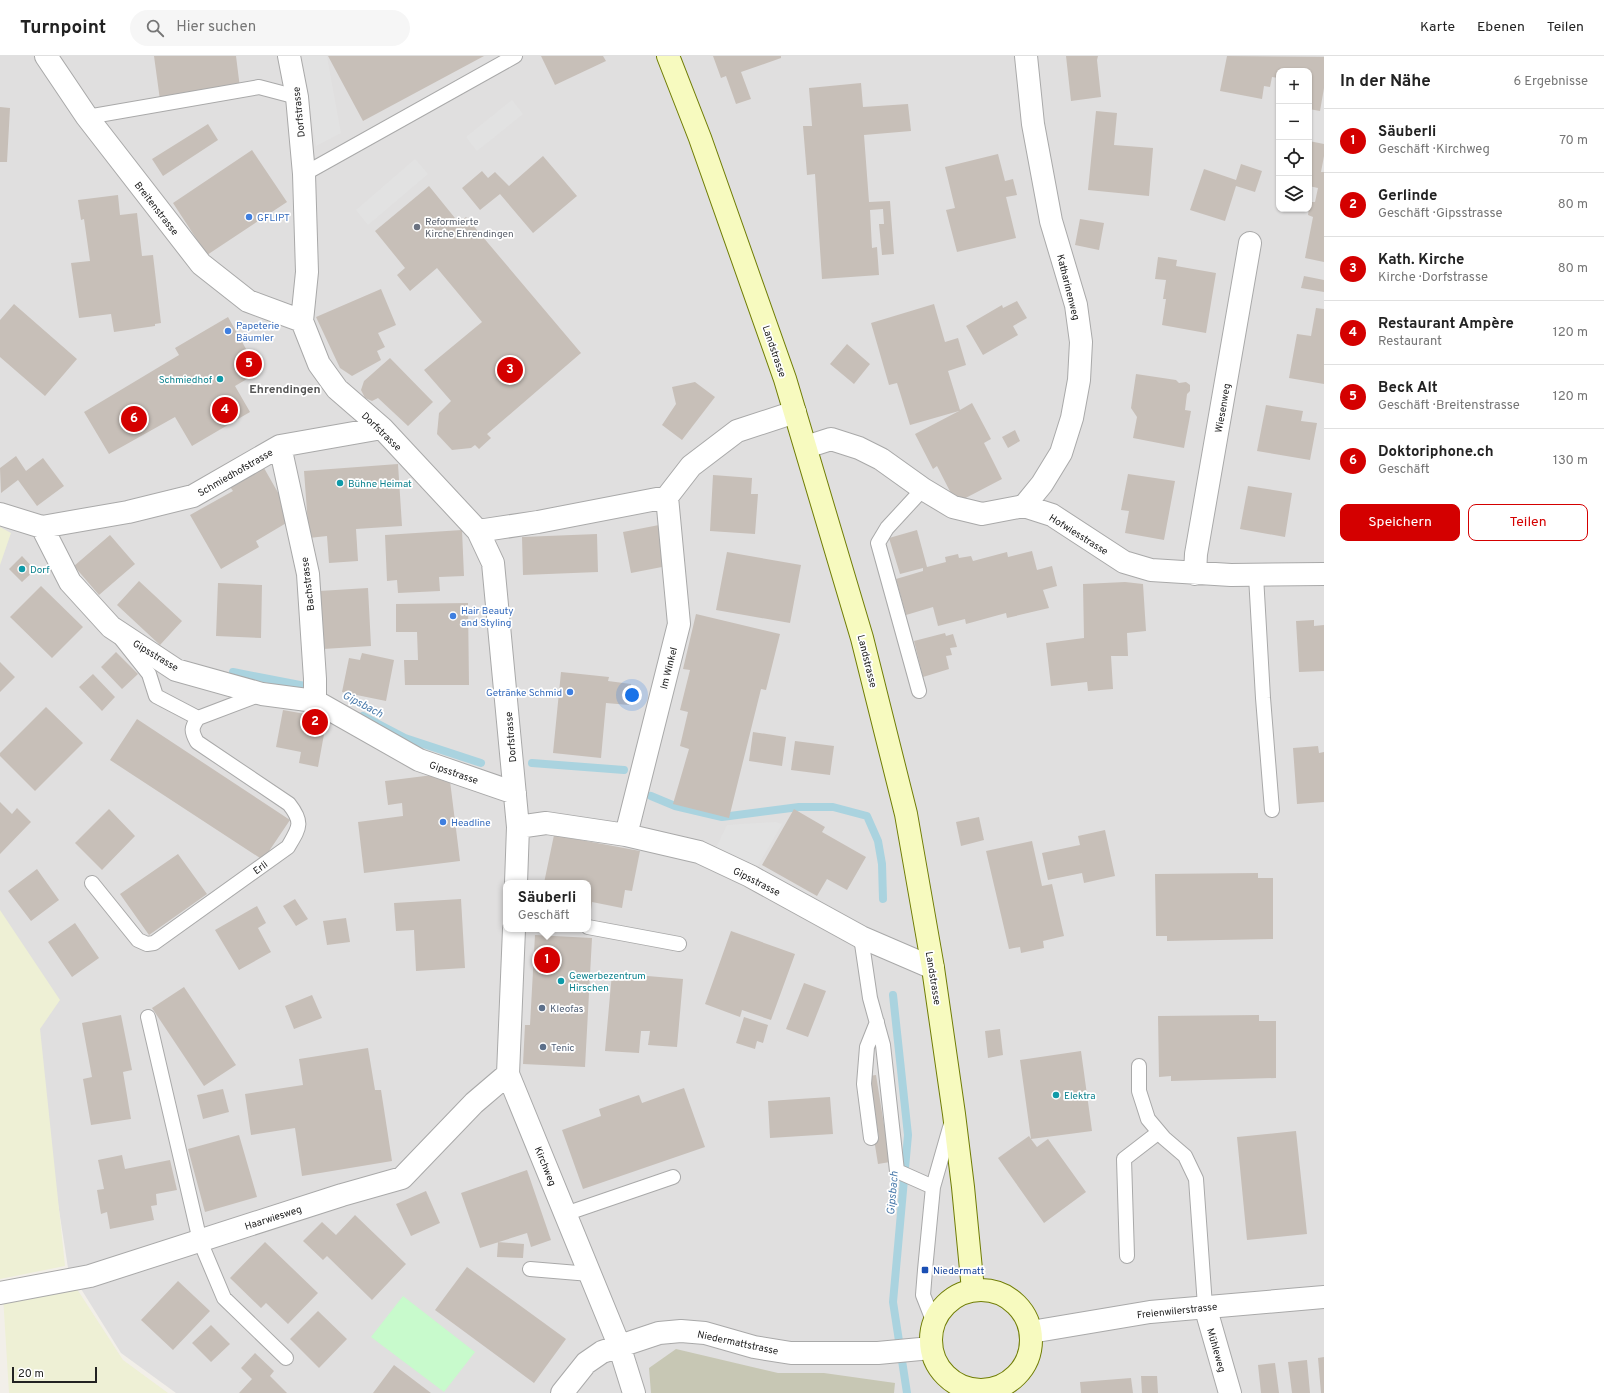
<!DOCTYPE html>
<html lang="de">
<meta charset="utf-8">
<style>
:root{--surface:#fff;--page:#f6f6f6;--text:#222;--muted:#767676;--line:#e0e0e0;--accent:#d40000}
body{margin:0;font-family:Overpass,sans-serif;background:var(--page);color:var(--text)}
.controls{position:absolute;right:12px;top:12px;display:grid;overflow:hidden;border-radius:8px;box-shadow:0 1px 3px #0004}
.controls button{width:36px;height:36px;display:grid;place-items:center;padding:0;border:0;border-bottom:1px solid var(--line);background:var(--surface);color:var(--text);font:20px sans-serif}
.scale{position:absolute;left:12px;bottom:10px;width:85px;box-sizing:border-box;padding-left:4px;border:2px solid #222;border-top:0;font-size:11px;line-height:14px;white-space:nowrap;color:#222;-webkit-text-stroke:3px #fff;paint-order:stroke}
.you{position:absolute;left:632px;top:639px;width:14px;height:14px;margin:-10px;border:3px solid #fff;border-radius:50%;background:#1a73e8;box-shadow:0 0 0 6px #1a73e833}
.badge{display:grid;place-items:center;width:26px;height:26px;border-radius:50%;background:var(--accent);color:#fff;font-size:13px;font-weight:700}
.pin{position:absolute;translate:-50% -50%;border:2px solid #fff;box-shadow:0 1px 4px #0006}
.popup{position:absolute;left:503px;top:824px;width:88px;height:52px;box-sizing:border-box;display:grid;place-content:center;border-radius:8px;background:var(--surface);filter:drop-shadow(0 1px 3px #0005);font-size:13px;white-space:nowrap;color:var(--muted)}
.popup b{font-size:15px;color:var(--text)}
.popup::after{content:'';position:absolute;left:50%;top:100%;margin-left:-8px;border:8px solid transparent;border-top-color:var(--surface)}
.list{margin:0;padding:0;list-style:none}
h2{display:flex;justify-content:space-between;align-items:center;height:52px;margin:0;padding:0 16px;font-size:17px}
h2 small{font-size:13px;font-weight:400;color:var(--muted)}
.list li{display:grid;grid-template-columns:26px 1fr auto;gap:12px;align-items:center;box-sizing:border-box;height:64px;padding:0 16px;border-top:1px solid var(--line)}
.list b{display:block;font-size:15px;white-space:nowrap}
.list p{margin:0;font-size:13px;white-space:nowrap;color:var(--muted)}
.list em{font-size:13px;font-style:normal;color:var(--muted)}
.actions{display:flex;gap:8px;padding:12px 16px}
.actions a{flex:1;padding:9px 0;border:1px solid var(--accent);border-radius:8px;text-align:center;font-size:14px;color:var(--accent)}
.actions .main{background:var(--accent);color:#fff}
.icon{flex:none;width:22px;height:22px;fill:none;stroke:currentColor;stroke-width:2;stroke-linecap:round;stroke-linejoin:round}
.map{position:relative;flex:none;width:1324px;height:1337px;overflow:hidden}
header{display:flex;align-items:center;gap:24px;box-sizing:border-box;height:56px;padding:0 20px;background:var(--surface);border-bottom:1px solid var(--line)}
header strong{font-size:19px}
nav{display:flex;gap:22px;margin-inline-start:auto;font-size:14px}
.search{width:280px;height:36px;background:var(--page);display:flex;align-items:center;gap:10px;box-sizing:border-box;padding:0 14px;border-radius:22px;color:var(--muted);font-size:15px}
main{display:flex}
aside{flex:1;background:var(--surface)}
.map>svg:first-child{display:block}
.residential{fill:#e0dfdf;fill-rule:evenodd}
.construction{fill:#c7c7b4}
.farmland{fill:#eef0d5}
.park{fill:#c8facc}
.parking{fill:#e2e2e2}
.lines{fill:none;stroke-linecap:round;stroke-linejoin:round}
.stream{stroke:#aad3df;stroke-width:8}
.building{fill:#c7bfb8}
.service-casing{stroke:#a9a9a9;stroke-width:16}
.minor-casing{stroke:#a9a9a9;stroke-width:24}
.tertiary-casing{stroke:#a9a9a9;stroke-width:24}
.secondary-casing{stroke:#707d05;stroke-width:24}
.service{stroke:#fff;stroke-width:14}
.minor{stroke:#fff;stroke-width:22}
.tertiary{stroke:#fff;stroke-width:22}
.secondary{stroke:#f7fabf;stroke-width:22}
.shop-dot{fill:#3f7fe0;stroke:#fff;stroke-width:1.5}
.worship-dot{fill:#6b7280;stroke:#fff;stroke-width:1.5}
.culture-dot{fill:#0f9aa8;stroke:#fff;stroke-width:1.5}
.service-dot{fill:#5c6f8a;stroke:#fff;stroke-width:1.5}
.transit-dot{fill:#1a4fb4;stroke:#fff;stroke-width:1.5}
.labels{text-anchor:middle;stroke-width:3.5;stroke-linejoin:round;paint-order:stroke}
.street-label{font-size:10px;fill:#222;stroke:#fff}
.shop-label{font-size:10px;fill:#366cbe;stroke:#fff;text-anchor:start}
.worship-label{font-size:10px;fill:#5b616d;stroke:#fff;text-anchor:start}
.culture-label{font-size:10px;fill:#0d838f;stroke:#fff;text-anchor:start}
.service-label{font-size:10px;fill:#4e5e75;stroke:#fff;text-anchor:start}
.transit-label{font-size:10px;fill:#164399;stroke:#fff;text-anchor:start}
.water-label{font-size:11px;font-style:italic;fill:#4a7aab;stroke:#fff}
.quarter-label{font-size:12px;font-weight:bold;fill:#555;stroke:#fff}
</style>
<header>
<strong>Turnpoint</strong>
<div class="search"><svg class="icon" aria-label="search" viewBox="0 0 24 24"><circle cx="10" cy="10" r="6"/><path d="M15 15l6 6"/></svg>Hier suchen</div>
<nav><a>Karte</a><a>Ebenen</a><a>Teilen</a></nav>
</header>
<main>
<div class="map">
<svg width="1324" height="1337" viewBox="0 0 1324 1337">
<rect width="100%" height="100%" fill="#f2efe9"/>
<path class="residential" d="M0,0H1324V1337H176L121,1297L68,1212L32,980L0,864ZM1279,15H1309V153H1279ZM506,827H588V873H506Z"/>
<path class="construction" d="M676,1293L778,1317H824L895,1327L894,1337H651L649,1312Z"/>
<path class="farmland" d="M0,471L11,477L0,509Z
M0,854L60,944L40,973L65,1210L0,1223Z
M75,1230L123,1304L168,1337H9L3,1240Z"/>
<path class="park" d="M403,1240L475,1296L444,1336L371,1281Z"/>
<path class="parking" d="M302,0H327L341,77L316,90Z
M512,44L523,58L477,95L466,81Z
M415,103L428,118L368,169L356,154Z
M776,766L782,768L756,813L715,794L727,769Z"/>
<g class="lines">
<path class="stream" d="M233,616L305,630L314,634
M363,660L405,682L481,707
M532,707L624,714
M651,740L675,750L722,761L799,751H833L867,760L878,785L882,808L883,843
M893,939L908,1079L893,1246L907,1337"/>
</g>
<path class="building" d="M154,0H236L240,32L160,44Z
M328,0H484L363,65Z
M541,0H603L606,5L555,29Z
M713,0H781V2L741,16L751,43L736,48L726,20L721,22Z
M1066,0H1098L1097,4L1101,41L1071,45Z
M1227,0L1324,1V32L1320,55L1309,53V15H1279V22L1272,21L1270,31L1264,30L1262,43L1220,35Z
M861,27L863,51L908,48L911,75L864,79L869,146L890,145L894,198L882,199L879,168H884L883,153L870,154L872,192L877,191L879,219L822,223L815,118L807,119L803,70H812L809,32Z
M0,51L10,52L7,106H0Z
M1096,55L1117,57L1114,89L1153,92L1149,140L1088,134Z
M208,68L218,84L163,120L152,103Z
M1309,85L1324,88V100L1321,116H1324V206L1305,202L1313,161L1308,159L1310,146H1315L1318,132L1309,130Z
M252,94L287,146L207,199L173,147Z
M998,98L1005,125L1013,123L1017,139L1006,141L1016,182L957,196L946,154L955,152L945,111Z
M543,100L577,140L533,177L500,138L480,154L462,132L482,115L488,122L495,116L509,130Z
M1241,108L1262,115L1255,136L1236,130L1225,165L1190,154L1204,113L1236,124Z
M429,130L459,167L466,161L581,297L487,378L491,382L479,393L475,389L471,392L452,394L437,378L439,357L451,345L424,314L482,266L437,212L410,235L397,219L405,212L375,175Z
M118,139L120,159L137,157L142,200L153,199L161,267L155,268V270L114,276L111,258L79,262L71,207L90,205L84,163L81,164L78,144Z
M1080,163L1104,167L1099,194L1075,189Z
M1158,201L1177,204L1176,210L1216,217L1206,277L1162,269L1166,243H1163L1166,224L1155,223Z
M1304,220L1324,224V236L1301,232Z
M381,233L396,269L378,277L385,291L377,295L381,304L352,320L340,312L316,261Z
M1017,245L1027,262L1013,270L1018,279L983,299L966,270L1002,249L1003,252Z
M14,248L77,303L45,340L0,301V264Z
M934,248L945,286L958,282L966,309L948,315L960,354L972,347L991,383L984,387L1002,423L956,447L937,410L933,413L915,378L959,355L910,369L897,327L889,329L871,267Z
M1316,252L1324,253V328L1289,322L1297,278L1311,280Z
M228,261L259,316L235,330L250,356L192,390L175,361L109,398L84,356L179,299L175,292Z
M847,288L870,308L854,328L830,308Z
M390,302L433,346L408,370L378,342L372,345L365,342L361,334L364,325Z
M1136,318L1176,324L1179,327L1186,326L1190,329V335L1187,338L1185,354L1191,355L1184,392L1133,382L1137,361L1131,352Z
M695,326L715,341L682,384L662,369L676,348L672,331Z
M1266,349L1303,355L1301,365L1317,367L1310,404L1257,395Z
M1015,374L1020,385L1008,392L1002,381Z
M16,400L26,415L43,402L64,430L37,450L18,424L1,437L0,412Z
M398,408L402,470L356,473L358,505L329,507L327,480L309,482L304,415Z
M264,412L293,463L256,485L259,491L221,513L190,459L233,435L230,431Z
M1128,418L1175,425L1164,484L1125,477L1129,455L1121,454Z
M713,419L752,422L751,438H758L755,478L710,475Z
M1248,430L1292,437L1285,481L1240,473Z
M659,469L667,510L631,517L623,476Z
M462,474L464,520L439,521L440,535L398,537L397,524L387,525L385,479Z
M917,474L927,511L946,506L945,501L958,498L959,502L971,500L973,505L1007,496L1008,501L1032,495L1037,514L1052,510L1057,530L1043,534L1049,552L1007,562L1006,557L966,568L965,563L938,570L933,551L906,559L896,523L923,515V512L900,518L889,482Z
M597,478L598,516L523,519L522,481Z
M110,479L135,508L99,539L74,510Z
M727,496L801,509L790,567L716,554Z
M22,500L35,514L22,526L9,513Z
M139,525L182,565L160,589L117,549Z
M1125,526L1143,528L1146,575L1127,577L1128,600H1111L1113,633L1088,635L1087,626L1051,630L1046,587L1084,582L1083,528Z
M218,527L262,529L261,582L216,580Z
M41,530L83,571L52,602L10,561Z
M368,532L371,590L323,593L319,535Z
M468,547L469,629H405L404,604H418L417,576H396V548Z
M696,558L780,578L766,634L761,633L729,762L673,748L689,693L680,690L688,656L680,654L690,614L683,613Z
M1314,564V570L1324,569V615L1299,616L1296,565Z
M945,577L946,580L953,578L957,591L950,592L952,599L946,600L949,613L923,621L914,585Z
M116,596L138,618L122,633L101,611Z
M362,597L394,604L386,645L342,636L349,602L360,604Z
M0,606L15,621L0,636Z
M561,616L609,621L608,625L631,628L629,649L606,647L601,702L553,697Z
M93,618L115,641L102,655L79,631Z
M46,651L83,687L35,735L0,700V697Z
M283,654L327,662L318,711L299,707L301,696L276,691Z
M137,663L290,764L263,804L110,704Z
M753,676L786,681L782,710L749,705Z
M795,685L834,690L830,719L791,714Z
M1318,690L1319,697L1324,696V746L1297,748L1293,692Z
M449,717L460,805L364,817L358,766L403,760L402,747L388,749L385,725Z
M0,746L12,758L17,752L31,766L0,798Z
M109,753L135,780L102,814L75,787Z
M794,753L825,771L822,776L866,801L847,834L827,823L817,840L762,809Z
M979,761L984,784L961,790L956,766Z
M1105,774L1115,820L1084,827L1082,817L1048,824L1042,797L1080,789L1078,780Z
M554,779L640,795L632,835L625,834L622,852L592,846L591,854H588V827H544Z
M1032,785L1042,830L1052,828L1064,880L1043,885L1044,892L1021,897L1020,891L1009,893L986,795Z
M178,798L207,838L149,879L120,838Z
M37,813L59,844L31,865L8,835Z
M1258,817V822H1273V883L1167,885V880H1156L1155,818Z
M295,843L308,863L296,870L283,850Z
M461,843L465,912L416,915L414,874L396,875L394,847Z
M257,850L266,867L258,872L271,896L239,914L215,874Z
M346,862L350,886L327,889L323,865Z
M75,867L99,902L72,921L48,886Z
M731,875L795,898L771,964L742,954L740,961L705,948Z
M535,879L592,882L585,1011L523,1008L525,969H530Z
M612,917L683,923L677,991L648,989L650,975H641L639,997L605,995Z
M804,927L826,935L808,981L786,973Z
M184,931L236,1009L204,1030L152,952Z
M312,939L322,962L294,973L285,950Z
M121,959L132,1014L123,1016L131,1063L91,1069L83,1023L92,1021L82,967Z
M1259,959V965H1276V1022L1171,1025V1020L1159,1021L1158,960Z
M744,961L768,969L763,987L757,985L755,993L736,987Z
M1000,973L1003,999L988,1002L985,975Z
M368,992L375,1034H381L392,1105L302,1120L295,1072L251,1079L245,1038L303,1029L299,1003Z
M1081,995L1092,1075L1031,1083L1037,1091L1048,1083L1086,1136L1044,1167L998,1102L1029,1080L1031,1083L1020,1004Z
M876,1019L890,1106L878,1108L874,1083L879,1082L869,1020Z
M684,1032L705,1091L583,1133L562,1074L601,1060L599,1053L639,1039L642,1047Z
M223,1033L229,1056L203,1063L197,1039Z
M830,1041L833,1078L770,1082L768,1045Z
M1296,1075L1307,1178L1247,1184L1237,1081Z
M239,1079L257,1141L205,1156L188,1093Z
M122,1099L125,1113L170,1104L177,1134L156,1138L157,1149L151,1150L154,1164L110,1173L107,1156L101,1158L97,1134L104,1133L98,1104Z
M527,1114L551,1184L531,1191L527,1177L480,1192L461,1137Z
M426,1135L440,1167L411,1180L396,1148Z
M355,1159L406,1208L372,1244L327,1200L323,1204L303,1185L322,1166L336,1179Z
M265,1186L318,1237L288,1268L266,1247L261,1252L230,1222Z
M498,1186L524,1188L523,1202L497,1201Z
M467,1211L566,1283L534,1327L435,1254Z
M178,1225L210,1255L173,1294L141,1264Z
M318,1255L347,1283L319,1312L290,1283Z
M211,1269L230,1288L211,1306L192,1287Z
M255,1297L274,1315L270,1320L287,1337H239L252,1323L241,1312Z
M1324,1301V1337H1321L1318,1302Z
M1307,1304L1310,1337H1292L1288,1306Z
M1275,1307L1279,1337H1261L1258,1309Z
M394,1309L431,1337H373Z
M1141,1320H1157L1158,1337H1142Z
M1131,1322L1133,1337H1081L1080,1326Z"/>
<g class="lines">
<defs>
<path id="service" d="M87,61L259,31L297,41
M304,118L515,0
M1256,520L1263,642L1272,754
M122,584L149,618L156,640L198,662
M919,635L878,487L887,472L923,433
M92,827L138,884L147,888L154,887L288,791C299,772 304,767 289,748L197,686C191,675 191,672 198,662L261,638
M588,871L679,888
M861,881L870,942L883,989L897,1115L933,1131
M148,961L200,1185L224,1242L286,1302
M1139,1010V1035L1148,1063L1164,1082L1185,1100L1196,1123L1205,1250
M871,1082L864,1028L867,991L877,966
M565,1158L673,1121
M1127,1200L1124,1103L1159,1076
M530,1213L590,1218
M934,1267L923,1239L925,1214L933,1131L951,1068"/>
<path id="minor" d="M46,0L87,61L201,208L248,245L302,265
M289,0L297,41L304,118L307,216L302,265L319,308L337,333L382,372L478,475L493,507L518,771L516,827
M280,390L308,518L315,623V645
M806,391L831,383L859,392L881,403L923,433L953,451L982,458L1024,450L1052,459L1124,506L1151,514L1231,519L1324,518
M1024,450L1042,428L1061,397L1072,362L1079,324L1081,286L1076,249L1051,165L1033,68L1026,0
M0,458L42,471L70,526L111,571L176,614L262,638L315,645L419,704L515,737
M42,471L128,456L193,440L280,390L382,372
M478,475L538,466L667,441
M1195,518L1196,498L1250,187
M518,771L546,767L626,779L699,796L750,820L861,881L933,912
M626,779L679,568L667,441L691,410L737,375L795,356
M514,873L508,1018L619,1289L634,1337
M0,1237L90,1220L342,1139L402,1122L474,1047L508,1018
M1205,1250L1230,1337
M562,1337L586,1307L602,1296L659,1277L681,1275L705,1277L754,1291L791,1297H878L931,1292"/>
<path id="tertiary" d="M1031,1276L1150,1256L1324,1241"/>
<path id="secondary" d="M668,0L700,82L785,323L862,582L906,758L933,912L954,1058L963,1131L973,1234
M931 1284a50 50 0 1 1 100 0a50 50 0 1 1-100 0Z"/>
</defs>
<use href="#service" class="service-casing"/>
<use href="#minor" class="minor-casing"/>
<use href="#tertiary" class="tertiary-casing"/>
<use href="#secondary" class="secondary-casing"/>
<use href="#service" class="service"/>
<use href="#minor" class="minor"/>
<use href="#tertiary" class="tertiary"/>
<use href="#secondary" class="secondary"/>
</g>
<g class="shop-dot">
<circle cx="249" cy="161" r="4"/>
<circle cx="228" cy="275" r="4"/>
<circle cx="453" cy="560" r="4"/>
<circle cx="570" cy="636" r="4"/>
<circle cx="443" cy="766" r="4"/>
</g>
<circle class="worship-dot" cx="417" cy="171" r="4"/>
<g class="culture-dot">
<circle cx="220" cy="323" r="4"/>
<circle cx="340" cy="427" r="4"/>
<circle cx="22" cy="513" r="4"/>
<circle cx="561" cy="925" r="4"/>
<circle cx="1056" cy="1039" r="4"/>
</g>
<g class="service-dot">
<circle cx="542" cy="952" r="4"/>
<circle cx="543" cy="991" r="4"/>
</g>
<rect class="transit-dot" x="921" y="1210" width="8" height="8" rx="2"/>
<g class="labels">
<g class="street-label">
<text transform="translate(298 56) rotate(-96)" y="4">Dorfstrasse</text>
<text transform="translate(157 152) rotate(52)" y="4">Breitenstrasse</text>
<text transform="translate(1069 231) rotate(76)" y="4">Katharinenweg</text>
<text transform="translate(775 295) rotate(71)" y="4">Landstrasse</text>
<text transform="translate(1222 352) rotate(-80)" y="4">Wiesenweg</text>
<text transform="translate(382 375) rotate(44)" y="4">Dorfstrasse</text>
<text transform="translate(235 416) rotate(-30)" y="4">Schmiedhofstrasse</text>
<text transform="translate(1079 478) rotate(32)" y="4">Hofwiesstrasse</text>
<text transform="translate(307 528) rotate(-97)" y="4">Bachstrasse</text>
<text transform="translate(156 599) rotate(31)" y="4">Gipsstrasse</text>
<text transform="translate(868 605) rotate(76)" y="4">Landstrasse</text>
<text transform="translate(668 612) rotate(-76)" y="4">Im Winkel</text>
<text transform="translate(510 681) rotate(-95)" y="4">Dorfstrasse</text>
<text transform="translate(454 716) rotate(19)" y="4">Gipsstrasse</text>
<text transform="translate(260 811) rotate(-36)" y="4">Erli</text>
<text transform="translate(757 825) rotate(27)" y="4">Gipsstrasse</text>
<text transform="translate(934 922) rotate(81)" y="4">Landstrasse</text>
<text transform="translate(546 1110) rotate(68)" y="4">Kirchweg</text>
<text transform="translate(273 1161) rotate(-18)" y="4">Haarwiesweg</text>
<text transform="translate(1177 1254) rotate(-6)" y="4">Freienwilerstrasse</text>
<text transform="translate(738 1286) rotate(12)" y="4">Niedermattstrasse</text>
<text transform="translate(1217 1294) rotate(74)" y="4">Mühleweg</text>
</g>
<g class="shop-label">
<text x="257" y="165">GFLIPT</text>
<text x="236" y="273">Papeterie<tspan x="236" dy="12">Bäumler</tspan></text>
<text x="461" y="558">Hair Beauty<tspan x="461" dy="12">and Styling</tspan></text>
<text x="562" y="640" text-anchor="end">Getränke Schmid</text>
<text x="451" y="770">Headline</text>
</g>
<g class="worship-label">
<text x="425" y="169">Reformierte<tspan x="425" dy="12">Kirche Ehrendingen</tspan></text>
</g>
<g class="culture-label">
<text x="212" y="327" text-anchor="end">Schmiedhof</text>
<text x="348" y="431">Bühne Heimat</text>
<text x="30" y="517">Dorf</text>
<text x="569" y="923">Gewerbezentrum<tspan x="569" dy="12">Hirschen</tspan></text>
<text x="1064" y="1043">Elektra</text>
</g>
<g class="service-label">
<text x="550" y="956">Kleofas</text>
<text x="551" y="995">Tenic</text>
</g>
<g class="transit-label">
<text x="933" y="1218">Niedermatt</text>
</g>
<g class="water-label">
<text transform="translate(363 648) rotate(28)" y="4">Gipsbach</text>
<text transform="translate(892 1137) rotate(-85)" y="4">Gipsbach</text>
</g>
<g class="quarter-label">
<text x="285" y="337">Ehrendingen</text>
</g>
</g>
</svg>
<div class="controls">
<button>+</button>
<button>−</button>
<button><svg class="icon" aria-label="locate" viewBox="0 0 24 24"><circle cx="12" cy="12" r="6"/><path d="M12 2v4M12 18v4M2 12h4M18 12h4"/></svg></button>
<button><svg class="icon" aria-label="layers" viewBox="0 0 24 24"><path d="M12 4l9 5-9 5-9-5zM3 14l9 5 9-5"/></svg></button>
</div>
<div class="scale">20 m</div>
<div class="you"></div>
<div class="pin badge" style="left:547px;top:904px">1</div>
<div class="popup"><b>Säuberli</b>Geschäft</div>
<div class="pin badge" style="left:315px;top:666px">2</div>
<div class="pin badge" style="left:510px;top:314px">3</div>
<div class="pin badge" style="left:225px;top:354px">4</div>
<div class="pin badge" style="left:249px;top:308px">5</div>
<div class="pin badge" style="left:134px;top:363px">6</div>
</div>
<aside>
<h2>In der Nähe<small>6 Ergebnisse</small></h2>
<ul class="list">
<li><span class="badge">1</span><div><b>Säuberli</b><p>Geschäft · Kirchweg</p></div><em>70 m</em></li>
<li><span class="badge">2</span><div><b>Gerlinde</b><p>Geschäft · Gipsstrasse</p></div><em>80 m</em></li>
<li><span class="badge">3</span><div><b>Kath. Kirche</b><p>Kirche · Dorfstrasse</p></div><em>80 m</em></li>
<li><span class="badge">4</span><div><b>Restaurant Ampère</b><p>Restaurant</p></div><em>120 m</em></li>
<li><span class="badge">5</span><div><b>Beck Alt</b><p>Geschäft · Breitenstrasse</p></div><em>120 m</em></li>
<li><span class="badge">6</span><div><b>Doktoriphone.ch</b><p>Geschäft</p></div><em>130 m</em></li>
</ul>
<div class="actions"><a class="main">Speichern</a><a>Teilen</a></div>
</aside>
</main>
